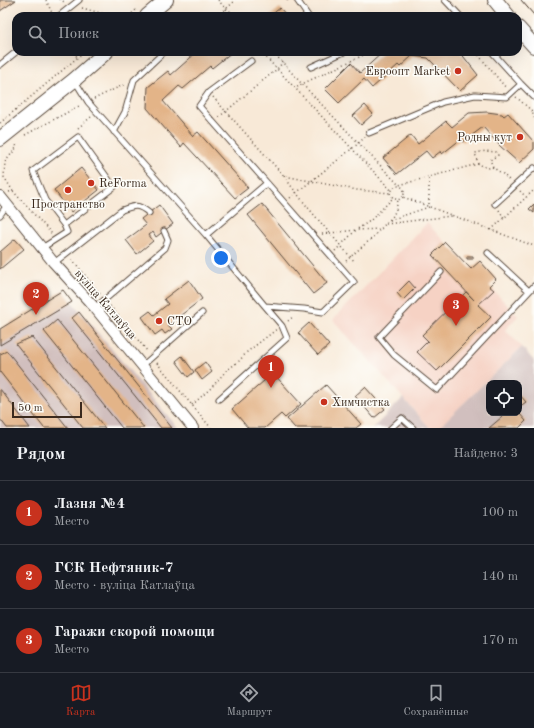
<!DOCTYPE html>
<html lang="ru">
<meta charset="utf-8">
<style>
:root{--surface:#171b24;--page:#20242c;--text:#f1f3f6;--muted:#9ea1a6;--line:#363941;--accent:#c8321e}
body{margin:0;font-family:"Old Standard TT",serif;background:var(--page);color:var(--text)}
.controls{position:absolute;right:12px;bottom:12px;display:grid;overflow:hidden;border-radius:8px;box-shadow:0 4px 16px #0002}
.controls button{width:36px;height:36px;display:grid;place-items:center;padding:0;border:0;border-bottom:1px solid var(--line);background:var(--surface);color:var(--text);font:20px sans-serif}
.scale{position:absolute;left:12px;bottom:10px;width:70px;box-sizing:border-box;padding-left:4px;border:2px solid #3b2a1e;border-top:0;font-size:11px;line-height:14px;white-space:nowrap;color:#3b2a1e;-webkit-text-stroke:3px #fdfcf7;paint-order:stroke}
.you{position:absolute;left:221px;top:258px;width:14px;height:14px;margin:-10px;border:3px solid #fff;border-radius:50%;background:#1a73e8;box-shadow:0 0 0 6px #1a73e833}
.badge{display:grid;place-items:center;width:26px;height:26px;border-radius:50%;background:var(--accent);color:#fff;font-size:13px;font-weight:700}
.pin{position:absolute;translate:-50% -33px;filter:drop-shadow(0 1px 2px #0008)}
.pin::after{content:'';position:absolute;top:21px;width:14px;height:12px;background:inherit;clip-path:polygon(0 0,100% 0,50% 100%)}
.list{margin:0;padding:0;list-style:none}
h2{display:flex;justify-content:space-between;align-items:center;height:52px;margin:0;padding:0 16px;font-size:17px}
h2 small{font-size:13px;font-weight:400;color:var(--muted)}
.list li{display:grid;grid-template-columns:26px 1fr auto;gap:12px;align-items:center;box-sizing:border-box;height:64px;padding:0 16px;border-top:1px solid var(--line)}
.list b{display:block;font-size:15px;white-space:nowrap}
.list p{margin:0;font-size:13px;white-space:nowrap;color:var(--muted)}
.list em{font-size:13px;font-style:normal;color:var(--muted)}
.icon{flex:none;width:22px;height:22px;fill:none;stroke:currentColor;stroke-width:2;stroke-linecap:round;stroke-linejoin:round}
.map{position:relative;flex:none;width:534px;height:428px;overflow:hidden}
.search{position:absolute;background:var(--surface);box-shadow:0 4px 16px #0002;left:12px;right:12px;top:12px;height:44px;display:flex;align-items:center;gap:10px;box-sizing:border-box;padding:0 14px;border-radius:12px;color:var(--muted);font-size:15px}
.sheet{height:244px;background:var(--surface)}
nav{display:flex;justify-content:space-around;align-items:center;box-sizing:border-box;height:56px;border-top:1px solid var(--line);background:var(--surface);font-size:11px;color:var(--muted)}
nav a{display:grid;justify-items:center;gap:2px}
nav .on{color:var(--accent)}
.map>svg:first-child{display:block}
.built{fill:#f6d2c4}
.industrial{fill:#d1bfbe;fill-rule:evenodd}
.building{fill:#e3b488}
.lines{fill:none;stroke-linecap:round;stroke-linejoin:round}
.lane-casing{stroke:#57473a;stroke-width:7}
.street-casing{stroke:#57473a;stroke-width:12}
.secondary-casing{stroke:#57473a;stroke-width:16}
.path{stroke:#57473a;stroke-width:1.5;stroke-dasharray:1 3;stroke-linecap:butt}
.lane{stroke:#fff;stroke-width:5}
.street{stroke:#fff;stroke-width:10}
.secondary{stroke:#fff;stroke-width:14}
.tram{stroke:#3b2a1e;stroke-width:1}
.poi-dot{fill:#c8321e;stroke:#fdfcf7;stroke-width:1.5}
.labels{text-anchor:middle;stroke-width:3;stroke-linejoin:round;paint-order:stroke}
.poi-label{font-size:12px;fill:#3b2a1e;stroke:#fdfcf7;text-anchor:start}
.street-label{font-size:12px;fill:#3b2a1e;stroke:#fdfcf7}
</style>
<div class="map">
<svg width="534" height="428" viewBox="0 0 534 428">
<rect width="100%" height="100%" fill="#fdfcf7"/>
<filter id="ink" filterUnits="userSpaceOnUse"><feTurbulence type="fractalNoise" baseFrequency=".025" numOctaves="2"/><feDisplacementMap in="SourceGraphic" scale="8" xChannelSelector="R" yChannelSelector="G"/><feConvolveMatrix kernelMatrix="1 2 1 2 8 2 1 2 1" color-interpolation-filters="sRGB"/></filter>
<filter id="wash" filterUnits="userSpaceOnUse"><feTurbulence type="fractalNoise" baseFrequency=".012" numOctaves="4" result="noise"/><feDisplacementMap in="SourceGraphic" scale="16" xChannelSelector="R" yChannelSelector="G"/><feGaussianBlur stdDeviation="0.9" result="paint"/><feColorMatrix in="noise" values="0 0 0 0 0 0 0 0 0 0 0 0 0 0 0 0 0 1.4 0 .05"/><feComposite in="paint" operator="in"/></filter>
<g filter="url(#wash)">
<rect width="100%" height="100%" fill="#f8e9d7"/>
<path class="built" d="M427,223L471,269L480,261L496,279L489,286L518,316L505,330L522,347L438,428H430L333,320Z"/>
<path class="industrial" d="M63,290L72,302L178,428H0V329Z
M522,347L534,361V428H438ZM489,383H519V413H489Z
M403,398L430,428H373Z"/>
<g id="blocks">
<path class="building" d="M0,0H16L0,11Z
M280,8L287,16H270Z
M197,52L200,54L202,52H232L212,68L210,66L183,89L179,86L163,101L193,136L198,132L248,188L235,198L184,143L181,147L147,108L148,87L168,71L171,75Z
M383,52H460L478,75L460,91L428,58L412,56L400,67L398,65L372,88L364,79L339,103L325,89L351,63L360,73Z
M365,105L373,114L361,125L353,116Z
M487,112L502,114L504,116L508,113L534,142V149L519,163L500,146L483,127L463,142L461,139L442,154L441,151L432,158L426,151L397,174L383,158L411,135L418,144L446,121L452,127L469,113Z
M81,168L99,190L71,212L54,190Z
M262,204L327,283L313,294L248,215Z
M534,204V213L529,209Z
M159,205L173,224L156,237L153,232L149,235L153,241L137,254L126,240L146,225L141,219Z
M15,239L24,249L0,269V252Z
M445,242L471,269L480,261L496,279L489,286L494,290L478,305L491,317L437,371L417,352L428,341L422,335L466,292L474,300L432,255Z
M467,256H473V259H467Z
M189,280L202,299L168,325L172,329L165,334L162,330L155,335L142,317L150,311L154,315L168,304L164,299Z
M409,281L415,288L403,300L397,293Z
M63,290L72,302L0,345V329Z
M79,312L172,428H161L72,318Z
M57,320L144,428H122L44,331Z
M309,323L329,345L318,355L298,333Z
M32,337L105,428H83L16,344Z
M7,351L68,428H44L0,372V354Z
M182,356L194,372L188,377L176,361Z
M205,362L212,372L202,380L195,370Z
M273,373L301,404L285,418L281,414L265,428H248L232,409Z
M326,385L361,424L356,428H295L287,419Z
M365,387L385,409L374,418L355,396Z
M0,389L30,428H7L0,419Z
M519,394L526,402L519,407Z
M499,413H519L526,421L519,428H489L502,417Z"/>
</g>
</g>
<g filter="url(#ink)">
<use href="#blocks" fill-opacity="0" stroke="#57473a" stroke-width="1"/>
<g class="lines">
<defs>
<path id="lane" d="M297,0L308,16
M445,0L460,16
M59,16L79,0
M202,16H203
M492,52L521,84L534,97
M0,65L16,52
M311,67L344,52
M75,81L88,102L206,235L267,183L199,106L209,92L251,61
M114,132L125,112L134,80L164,52
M369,133L443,102L475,95L507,97L521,84
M495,204L534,168
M0,215L7,205
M206,235L265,306L304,309L323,312L354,282L267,183
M42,248L67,232L64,225L45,200L33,171L78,137L114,187L64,225
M488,253L529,291
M54,263L122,210C135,205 138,204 149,213
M441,272L379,337L394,355L437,390L534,286
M95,308L165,248L168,240L164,231
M142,366L202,313
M219,399L287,338L282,326L265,306
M391,428L402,418L413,428"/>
<path id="street" d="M0,196L54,263L95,308L193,428"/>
<path id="secondary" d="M495,0L508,16
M147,16L166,0
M518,28L534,46
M0,139L74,80L106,52"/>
</defs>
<use href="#lane" class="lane-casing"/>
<use href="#street" class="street-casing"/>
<use href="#secondary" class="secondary-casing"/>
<path class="path" d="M46,0L52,13
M59,0L65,2
M218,0L226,9L238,16
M287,0L288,1L289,0
M82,8L111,16
M226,9L231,16
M129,16L137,9
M218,16L236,0
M74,52L77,57
M261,52L391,190
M273,52L302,84L296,88
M370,52L302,84L399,185L478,164L488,168L492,167L503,174L510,181
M476,52L506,88
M213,97L284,176L357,190L390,193
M516,97L532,111L534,118
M94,99L125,84
M219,117L277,69L283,62
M0,123L84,52
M78,128L91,117
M25,135L81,105
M478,164L475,153L486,151L496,152L498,155L490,160L493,167
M284,176C305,206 330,233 354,261
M13,191L52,234
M520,191L526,197
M9,192L13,191L4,177L5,162L17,147L15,143
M403,197L398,200L393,198L390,193L395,186C403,185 406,190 403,197L534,246
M290,198L359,143L365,137
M499,210L504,218
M390,220L429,207V177
M386,224L451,216
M491,230L534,190
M322,234L356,230L382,229
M335,251L356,230L370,221L393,198
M72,259L100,294
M346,261L357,251L370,240L393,216L396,209L398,200
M110,306L148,352
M288,321L294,316
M157,363L211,428
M192,405L211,388L226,371L239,361L247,352L277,329"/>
<use href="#lane" class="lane"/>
<use href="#street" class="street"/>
<use href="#secondary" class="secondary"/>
<path class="tram" d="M521,0L534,15"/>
</g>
</g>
<g class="poi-dot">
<circle cx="458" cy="71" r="4"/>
<circle cx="520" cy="137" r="4"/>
<circle cx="91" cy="183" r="4"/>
<circle cx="68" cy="190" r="4"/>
<circle cx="159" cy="321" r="4"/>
<circle cx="324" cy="402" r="4"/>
</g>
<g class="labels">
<g class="poi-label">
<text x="450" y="75" text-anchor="end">Евроопт Market</text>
<text x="512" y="141" text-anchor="end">Родны кут</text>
<text x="99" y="187">ReForma</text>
<text x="68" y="208" text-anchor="middle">Пространство</text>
<text x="167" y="325">СТО</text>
<text x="332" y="406">Химчистка</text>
</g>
<g class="street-label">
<text transform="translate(106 304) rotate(49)" y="4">вуліца Катлаўца</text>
</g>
</g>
</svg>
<div class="controls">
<button><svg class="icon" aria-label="locate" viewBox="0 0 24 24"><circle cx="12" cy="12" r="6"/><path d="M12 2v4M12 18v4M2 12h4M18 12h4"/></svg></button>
</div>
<div class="scale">50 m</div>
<div class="you"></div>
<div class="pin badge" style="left:271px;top:388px">1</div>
<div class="pin badge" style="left:36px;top:315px">2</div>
<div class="pin badge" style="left:456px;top:326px">3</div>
<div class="search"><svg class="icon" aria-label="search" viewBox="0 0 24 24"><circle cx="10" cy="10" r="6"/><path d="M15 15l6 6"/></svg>Поиск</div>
</div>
<section class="sheet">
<h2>Рядом<small>Найдено: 3</small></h2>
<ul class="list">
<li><span class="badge">1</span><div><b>Лазня №4</b><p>Место</p></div><em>100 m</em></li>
<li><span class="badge">2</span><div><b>ГСК Нефтяник-7</b><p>Место · вуліца Катлаўца</p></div><em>140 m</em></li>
<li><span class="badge">3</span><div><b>Гаражи скорой помощи</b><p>Место</p></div><em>170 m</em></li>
</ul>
</section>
<nav>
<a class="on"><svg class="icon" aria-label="map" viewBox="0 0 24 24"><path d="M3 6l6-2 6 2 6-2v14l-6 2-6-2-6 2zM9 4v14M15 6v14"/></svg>Карта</a>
<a><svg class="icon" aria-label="directions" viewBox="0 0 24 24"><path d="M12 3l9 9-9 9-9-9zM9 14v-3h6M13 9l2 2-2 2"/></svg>Маршрут</a>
<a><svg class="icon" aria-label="saved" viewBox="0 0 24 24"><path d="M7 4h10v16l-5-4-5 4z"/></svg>Сохранённые</a>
</nav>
